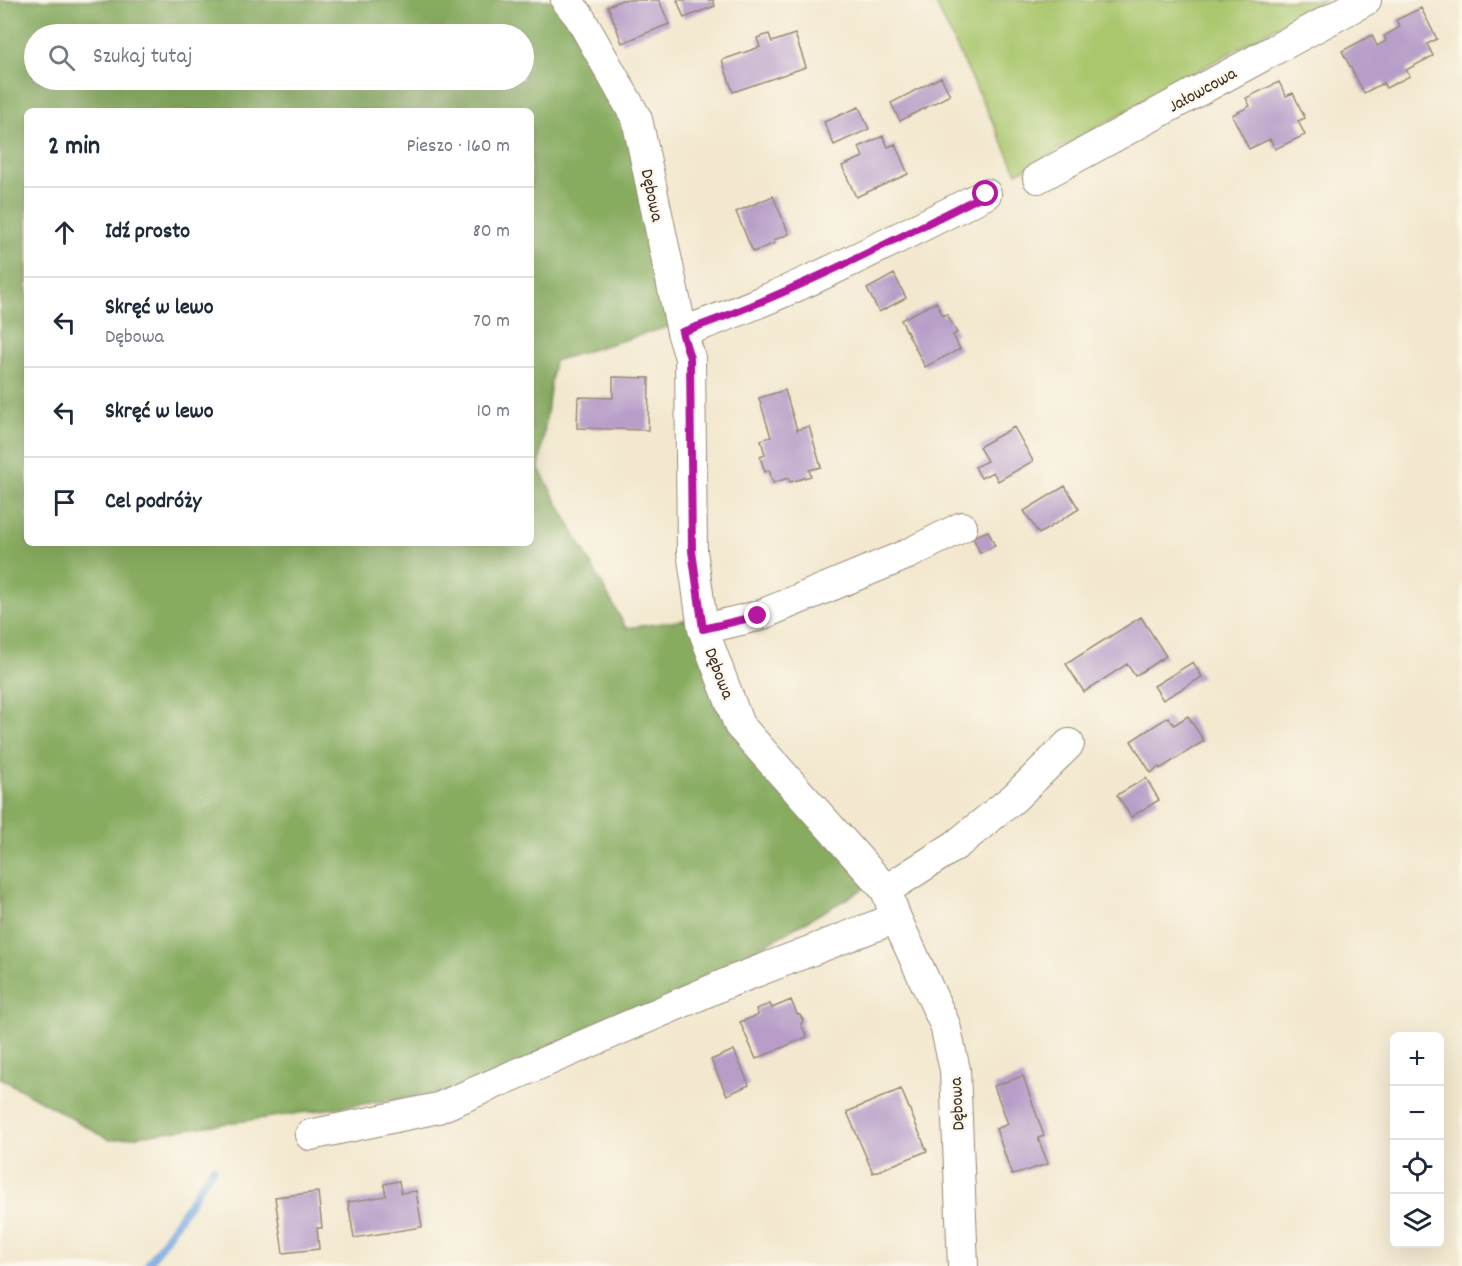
<!DOCTYPE html>
<html lang="pl">
<meta charset="utf-8">
<style>
:root{--surface:#fff;--page:#f2f2f3;--text:#1f2937;--muted:#747a83;--line:#e0e1e3}
body{margin:0;font-family:Dekko,sans-serif;background:var(--page);color:var(--text)}
.controls{position:absolute;right:18px;bottom:18px;display:grid;overflow:hidden;border-radius:9px;box-shadow:0 6px 24px #0002}
.controls button{width:54px;height:54px;display:grid;place-items:center;padding:0;border:0;border-bottom:2px solid var(--line);background:var(--surface);color:var(--text);font:30px sans-serif}
.stop{position:absolute;width:18px;height:18px;margin:-14px;border:4px solid #b5179e;border-radius:50%;background:#fff}
.stop.end{background:#b5179e;border-color:#fff;box-shadow:0 2px 6px #0008}
.list{margin:0;padding:0;list-style:none}
h2{display:flex;justify-content:space-between;align-items:center;height:78px;margin:0;padding:0 24px;font-size:26px}
h2 small{font-size:20px;font-weight:400;color:var(--muted)}
.list li{display:grid;grid-template-columns:39px 1fr auto;gap:18px;align-items:center;box-sizing:border-box;height:90px;padding:0 24px;border-top:2px solid var(--line)}
.list b{display:block;font-size:22px;white-space:nowrap}
.list p{margin:0;font-size:20px;white-space:nowrap;color:var(--muted)}
.list em{font-size:20px;font-style:normal;color:var(--muted)}
.icon{flex:none;width:33px;height:33px;fill:none;stroke:currentColor;stroke-width:2;stroke-linecap:round;stroke-linejoin:round}
.map{position:relative;flex:none;width:1462px;height:1266px;overflow:hidden}
.search{position:absolute;background:var(--surface);box-shadow:0 6px 24px #0002;left:24px;top:24px;width:510px;height:66px;display:flex;align-items:center;gap:15px;box-sizing:border-box;padding:0 21px;border-radius:33px;color:var(--muted);font-size:22px}
.panel{position:absolute;background:var(--surface);box-shadow:0 6px 24px #0002;left:24px;top:108px;width:510px;height:438px;border-radius:9px}
.map>svg:first-child{display:block}
.green{fill:#aac76e;stroke:#727846;stroke-width:1.5}
.forest{fill:#87ac61;stroke:#616b40;stroke-width:1.5;fill-rule:evenodd}
.lines{fill:none;stroke-linecap:round;stroke-linejoin:round}
.stream{stroke:#77a6e1;stroke-width:8}
.building{fill:#b79dc8}
.minor-casing{stroke:#978976;stroke-width:32}
.minor{stroke:#fff;stroke-width:30}
.route{stroke:#b5179e;stroke-width:8}
.labels{text-anchor:middle;stroke-width:5;stroke-linejoin:round;paint-order:stroke}
.street-label{font-size:18px;fill:#3b2a1e;stroke:#fbf7ec}
</style>
<div class="map">
<svg width="1462" height="1266" viewBox="0 0 1462 1266">
<rect width="100%" height="100%" fill="#fbf7ec"/>
<filter id="ink" filterUnits="userSpaceOnUse"><feTurbulence type="fractalNoise" baseFrequency=".0167" numOctaves="2"/><feDisplacementMap in="SourceGraphic" scale="12" xChannelSelector="R" yChannelSelector="G"/><feConvolveMatrix kernelMatrix="1 2 1 2 8 2 1 2 1" color-interpolation-filters="sRGB"/></filter>
<filter id="wash" filterUnits="userSpaceOnUse"><feTurbulence type="fractalNoise" baseFrequency=".008" numOctaves="4" result="noise"/><feDisplacementMap in="SourceGraphic" scale="24" xChannelSelector="R" yChannelSelector="G"/><feGaussianBlur stdDeviation="1.35" result="paint"/><feColorMatrix in="noise" values="0 0 0 0 0 0 0 0 0 0 0 0 0 0 0 0 0 1.4 0 .05"/><feComposite in="paint" operator="in"/></filter>
<g filter="url(#wash)">
<rect width="100%" height="100%" fill="#f3e8cf"/>
<path class="green" d="M934,0H1324L1017,173Z"/>
<path class="forest" d="M0,0H557L629,121L674,325L554,361L539,469L626,628L691,619L731,730L874,883L525,1081L110,1140L0,1078ZM34,34H524V80H34ZM27,111H531V543H27Z"/>
<g class="lines">
<path class="stream" d="M147,1266L213,1168"/>
</g>
<g id="blocks">
<path class="building" d="M622,0H659L669,24L622,43L608,6Z
M677,0H713L715,6L684,18Z
M1421,8L1437,39L1427,44L1433,56L1406,70L1410,76L1386,88L1383,83L1364,93L1342,51L1372,35L1377,46L1386,41L1384,36L1400,27L1396,20Z
M769,34L772,42L795,34L806,67L733,92L722,60L760,47L757,38Z
M941,77L950,95L900,121L891,103Z
M1279,82L1286,96L1293,93L1305,118L1298,121L1305,135L1275,149L1270,139L1249,149L1232,115L1250,106L1246,98Z
M859,107L869,129L834,145L824,122Z
M883,136L888,147L895,144L908,174L856,197L842,166L863,157L859,147Z
M773,196L789,234L774,240L775,243L753,252L736,212Z
M894,274L906,298L879,312L867,289Z
M936,302L943,316L947,314L957,333L953,335L960,349L925,367L901,320Z
M613,377L649,378L648,430L577,428L578,397L613,398Z
M785,390L797,430L809,426L821,467L809,470L811,476L790,482L788,478L773,483L769,470L765,472L760,457L765,455L761,440L771,437L759,398Z
M1014,427L1033,461L998,481L993,472L981,478L975,467L987,461L979,447Z
M1065,486L1079,509L1039,534L1024,511Z
M988,531L995,546L980,553L973,537Z
M1141,617L1166,656L1135,676L1127,664L1084,692L1066,664Z
M1193,662L1202,677L1163,700L1154,686Z
M1188,716L1204,741L1160,769L1159,767L1151,773L1131,741L1168,717L1174,725Z
M1146,778L1159,800L1131,817L1117,795Z
M791,1000L797,1014L800,1015L803,1020L801,1024L807,1037L756,1059L740,1022L758,1015L756,1009L770,1004L772,1008Z
M734,1050L749,1085L727,1095L711,1060Z
M1023,1076L1044,1136L1038,1138L1048,1164L1012,1175L996,1129L1008,1124L994,1086Z
M901,1089L927,1151L873,1173L847,1112Z
M399,1181L401,1193L416,1191L422,1227L354,1238L348,1202L386,1196L384,1184Z
M318,1192L322,1228H317L319,1249L283,1253L275,1197Z"/>
</g>
</g>
<g filter="url(#ink)">
<use href="#blocks" fill-opacity="0" stroke="#978976" stroke-width="1.5"/>
<g class="lines">
<defs>
<path id="minor" d="M566,0L579,16L637,119L682,332L690,358L692,551L703,629L739,725L886,890L896,918L945,1025L955,1070L963,1266
M1038,178L1366,0
M682,332C787,296 886,244 986,194
M703,629L758,616L908,554L962,527
M886,890L956,845L1014,798L1069,744
M310,1135L438,1108L732,981L896,918"/>
</defs>
<use href="#minor" class="minor-casing"/>
<use href="#minor" class="minor"/>
</g>
</g>
<g class="lines" filter="url(#ink)">
<path class="route" d="M758,616L703,629L692,551L690,358L682,332C787,296 886,244 986,194"/>
</g>
<g class="labels">
<g class="street-label">
<text transform="translate(1202 89) rotate(-29)" y="6">Jałowcowa</text>
<text transform="translate(653 195) rotate(78)" y="6">Dębowa</text>
<text transform="translate(720 673) rotate(69)" y="6">Dębowa</text>
<text transform="translate(956 1104) rotate(-93)" y="6">Dębowa</text>
</g>
</g>
</svg>
<div class="controls">
<button>+</button>
<button>−</button>
<button><svg class="icon" aria-label="locate" viewBox="0 0 24 24"><circle cx="12" cy="12" r="6"/><path d="M12 2v4M12 18v4M2 12h4M18 12h4"/></svg></button>
<button><svg class="icon" aria-label="layers" viewBox="0 0 24 24"><path d="M12 4l9 5-9 5-9-5zM3 14l9 5 9-5"/></svg></button>
</div>
<div class="stop" style="left:986px;top:194px"></div>
<div class="stop end" style="left:758px;top:616px"></div>
<div class="search"><svg class="icon" aria-label="search" viewBox="0 0 24 24"><circle cx="10" cy="10" r="6"/><path d="M15 15l6 6"/></svg>Szukaj tutaj</div>
<section class="panel">
<h2>2 min<small>Pieszo · 160 m</small></h2>
<ul class="list">
<li><svg class="icon" aria-label="ahead" viewBox="0 0 24 24"><path d="M12 20V5M6 11l6-6 6 6"/></svg><div><b>Idź prosto</b></div><em>80 m</em></li>
<li><svg class="icon" aria-label="left" viewBox="0 0 24 24"><path d="M17 20v-9H6M10 6l-5 5 5 5"/></svg><div><b>Skręć w lewo</b><p>Dębowa</p></div><em>70 m</em></li>
<li><svg class="icon" aria-label="left" viewBox="0 0 24 24"><path d="M17 20v-9H6M10 6l-5 5 5 5"/></svg><div><b>Skręć w lewo</b></div><em>10 m</em></li>
<li><svg class="icon" aria-label="arrive" viewBox="0 0 24 24"><path d="M6 21V4h12l-3 4 3 4H6"/></svg><div><b>Cel podróży</b></div></li>
</ul>
</section>
</div>
